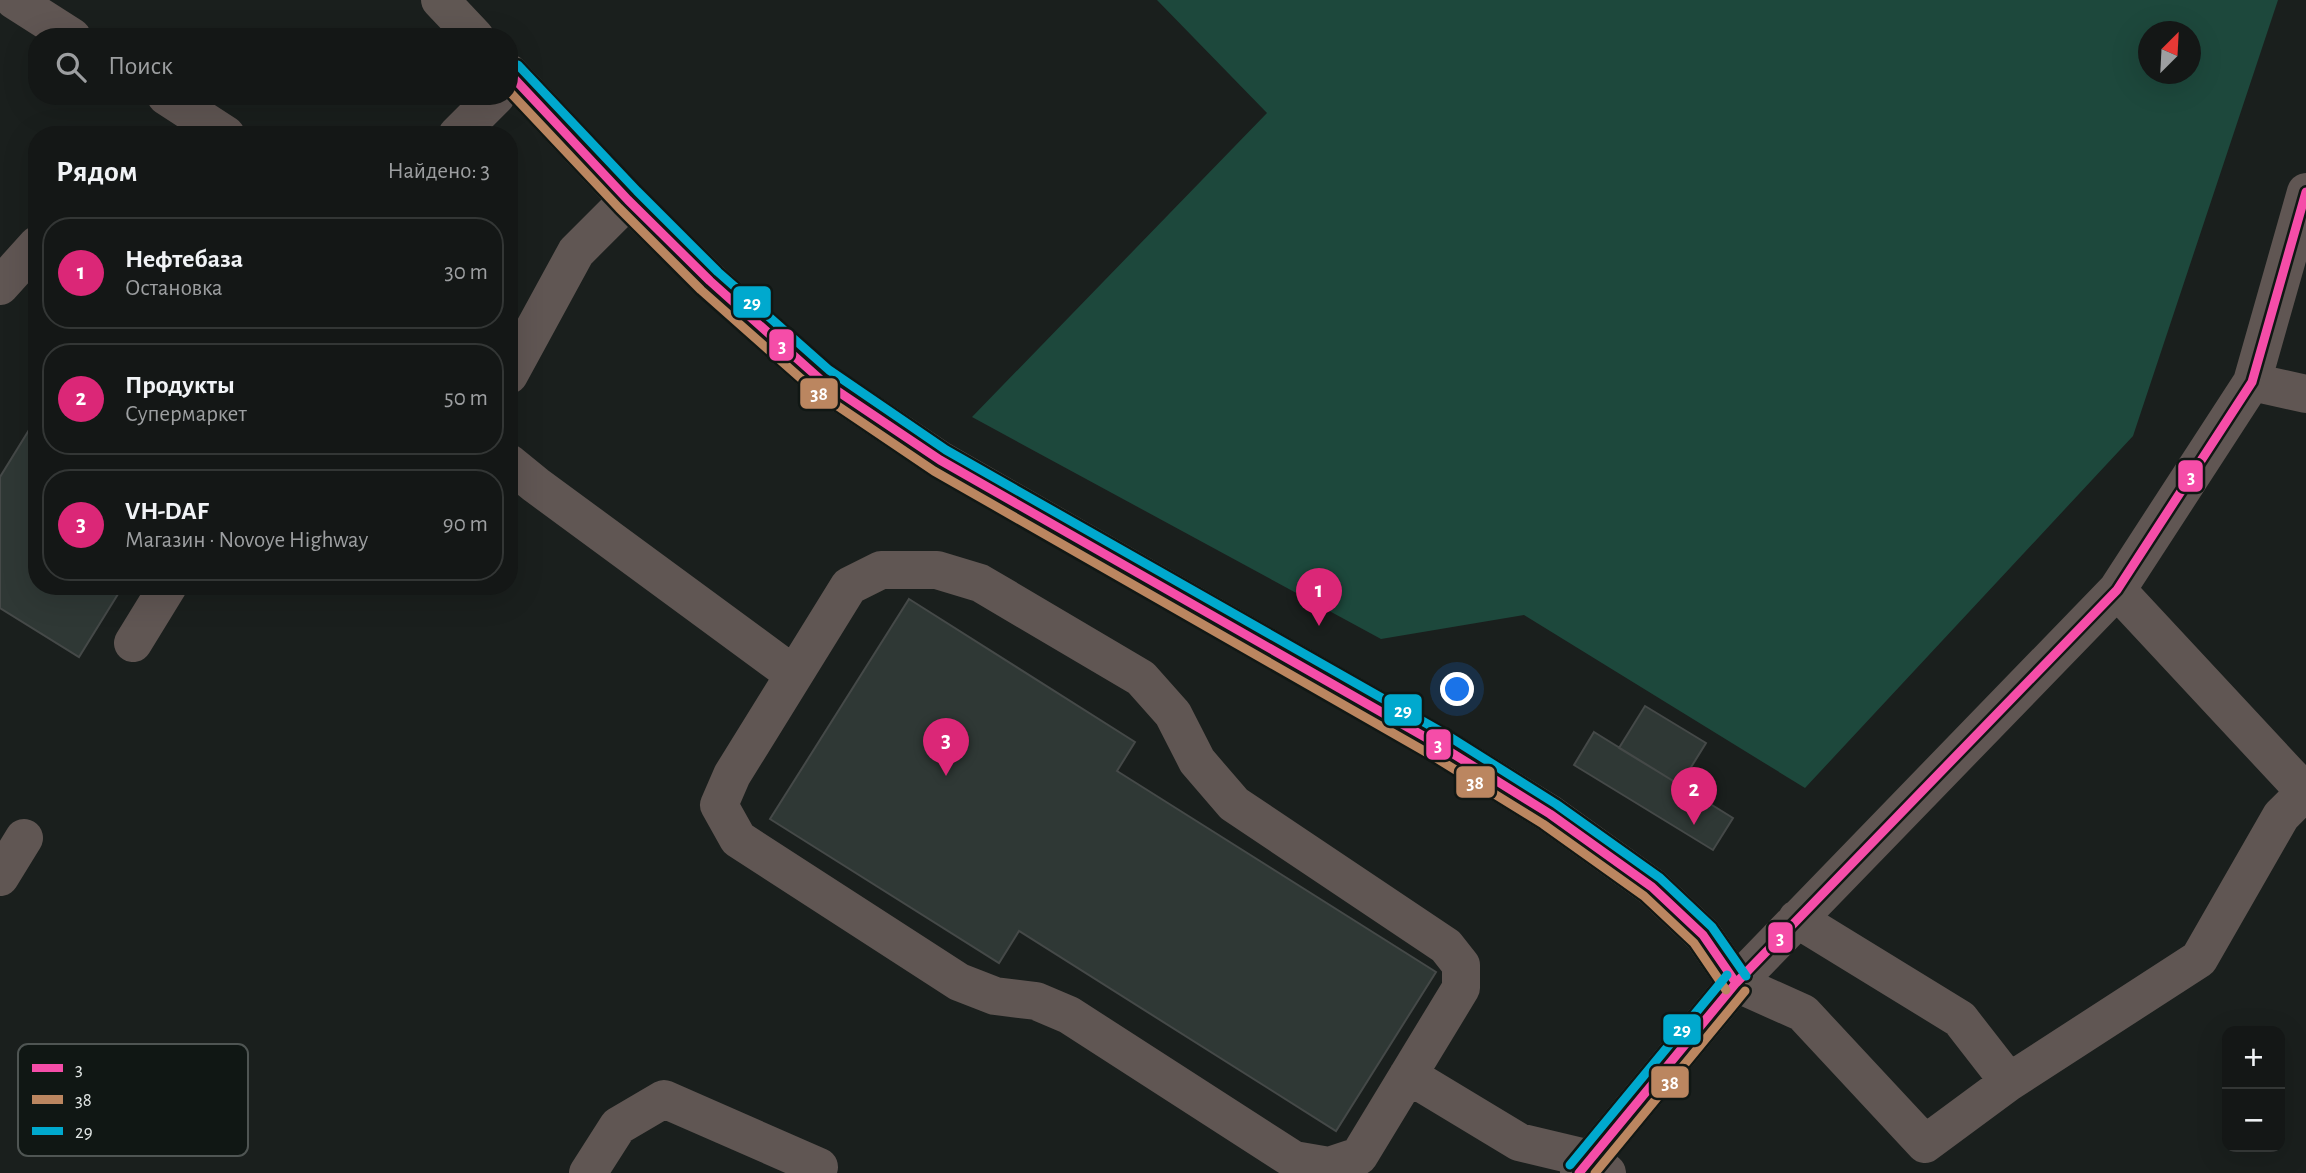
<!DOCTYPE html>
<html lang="ru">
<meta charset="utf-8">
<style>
:root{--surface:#141716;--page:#1d201f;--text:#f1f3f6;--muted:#9d9fa1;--line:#333635;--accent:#db2777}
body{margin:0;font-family:"Alegreya Sans",sans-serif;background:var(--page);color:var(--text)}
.controls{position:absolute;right:21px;bottom:21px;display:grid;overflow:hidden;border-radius:14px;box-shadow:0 7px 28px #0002}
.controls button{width:63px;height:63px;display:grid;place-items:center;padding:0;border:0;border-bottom:2px solid var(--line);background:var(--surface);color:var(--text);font:35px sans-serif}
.compass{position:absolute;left:2138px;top:21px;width:63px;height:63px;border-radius:50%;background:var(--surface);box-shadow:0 7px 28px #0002;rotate:24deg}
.you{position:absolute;left:1458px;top:690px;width:24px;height:24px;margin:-18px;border:5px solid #fff;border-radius:50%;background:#1a73e8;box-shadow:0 0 0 10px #1a73e833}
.badge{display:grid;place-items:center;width:46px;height:46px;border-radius:50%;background:var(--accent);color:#fff;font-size:23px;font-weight:700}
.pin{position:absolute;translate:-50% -58px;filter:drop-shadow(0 2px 4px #0008)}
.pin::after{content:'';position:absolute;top:37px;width:24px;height:21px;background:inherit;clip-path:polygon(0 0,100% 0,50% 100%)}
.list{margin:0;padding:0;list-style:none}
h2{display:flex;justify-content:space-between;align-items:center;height:91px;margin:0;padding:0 28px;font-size:30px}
h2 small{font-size:23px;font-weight:400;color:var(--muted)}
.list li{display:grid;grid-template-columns:46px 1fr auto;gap:21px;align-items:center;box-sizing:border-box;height:112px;margin:0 14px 14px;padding:0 14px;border:2px solid var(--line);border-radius:28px}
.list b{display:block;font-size:26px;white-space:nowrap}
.list p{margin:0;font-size:23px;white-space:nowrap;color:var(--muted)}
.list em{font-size:23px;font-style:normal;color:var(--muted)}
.icon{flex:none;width:38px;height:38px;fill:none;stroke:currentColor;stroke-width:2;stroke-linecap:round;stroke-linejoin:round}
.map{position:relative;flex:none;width:2306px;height:1173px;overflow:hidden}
.search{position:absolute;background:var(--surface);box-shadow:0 7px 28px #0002;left:28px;top:28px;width:490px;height:77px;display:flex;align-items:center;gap:18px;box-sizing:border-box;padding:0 24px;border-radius:28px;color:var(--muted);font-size:26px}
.panel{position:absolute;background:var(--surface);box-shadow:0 7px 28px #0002;left:28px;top:126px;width:490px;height:469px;border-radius:28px}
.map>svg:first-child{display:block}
.green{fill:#1d483c;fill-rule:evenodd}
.building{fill:#2f3835;stroke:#454948;stroke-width:2}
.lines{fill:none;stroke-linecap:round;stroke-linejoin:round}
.minor{stroke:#605653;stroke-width:38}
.major{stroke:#605753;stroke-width:38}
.bus-1-casing{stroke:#101714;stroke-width:14}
.bus-2-casing{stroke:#101714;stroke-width:14}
.bus-3-casing{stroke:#101714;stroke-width:14}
.bus-1{stroke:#f54da8;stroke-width:9}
.bus-2{stroke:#bb8660;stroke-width:9}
.bus-3{stroke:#00a9ce;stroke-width:9}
.key{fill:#101714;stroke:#4f5553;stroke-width:2}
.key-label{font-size:19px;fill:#e2e7e6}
.line-badge{stroke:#101714;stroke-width:2.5}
.badge-label{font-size:19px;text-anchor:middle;font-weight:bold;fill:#fff}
</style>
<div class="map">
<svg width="2306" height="1173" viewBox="0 0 2306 1173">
<rect width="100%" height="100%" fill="#1a1f1d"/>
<path class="green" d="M1157,0H2278L2133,436L1805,788L1524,615L1381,639L972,417L1267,113ZM2148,32H2190V74H2148Z"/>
<path class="building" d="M37,417V586H123L79,657L0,608V477Z
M909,599L1135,742L1117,771L1436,972L1336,1131L1019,931L999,963L770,819Z
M1645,706L1706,743L1680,785L1619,748Z
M1594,732L1733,818L1713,850L1574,765Z"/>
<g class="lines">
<path class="minor" d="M14,0L72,37
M166,96L226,135
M457,135L496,96
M0,286L37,245
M509,375L576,252L628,200
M2252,382L2306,394
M509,463L536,485L793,674
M881,570H937L980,583L1141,678L1173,714L1197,761L1234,804L1446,946L1461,965V988L1359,1156L1329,1166L1294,1160L1069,1015L1036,1001L995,996L959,982L738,839L719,805L732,775L849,586Z
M2117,590L2306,793
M133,643L168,586
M0,877L24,838
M1797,919L1960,1019L2009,1082L2199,959L2281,816L2305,792
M1408,1075L1519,1142L1590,1159L1607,1173
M2009,1082L1925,1144L1803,1013L1736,983L2117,590L2252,382L2306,192
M588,1173L618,1126L664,1099L819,1167"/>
<path class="major" d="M440,0L475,37
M509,73L628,200L710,281L821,380L940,460L1439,745L1550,814L1652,887L1703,935L1736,983L1579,1173"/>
<defs>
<path id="bus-1" d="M509,73L628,200L710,281L821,380L940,460L1439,745L1550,814L1652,887L1703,935L1736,983
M1579,1173L1736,983L2117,590L2252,382L2306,192"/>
<path id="bus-2" d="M509,91L619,208L701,290L814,390L934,471L1433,756L1543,824L1644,896L1694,943L1726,990
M1595,1173L1745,991"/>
<path id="bus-3" d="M518,65L637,191L718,272L829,370L946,450L1445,734L1556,804L1660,878L1712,927L1746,976
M1570,1165L1727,975"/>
</defs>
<use href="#bus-1" class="bus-1-casing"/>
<use href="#bus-2" class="bus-2-casing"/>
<use href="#bus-3" class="bus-3-casing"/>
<use href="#bus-1" class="bus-1"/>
<use href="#bus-2" class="bus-2"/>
<use href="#bus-3" class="bus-3"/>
</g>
<rect x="18" y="1044" width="230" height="112" rx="10" class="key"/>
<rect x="32" y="1064" width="31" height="8" fill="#f54da8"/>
<rect x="32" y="1095" width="31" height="9" fill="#bb8660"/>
<rect x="32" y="1127" width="31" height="8" fill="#00a9ce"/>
<g class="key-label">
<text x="75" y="1075">3</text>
<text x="75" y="1106">38</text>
<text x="75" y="1138">29</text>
</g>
<g class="line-badge">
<rect x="732" y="285" width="40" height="34" rx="7" fill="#00a9ce"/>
<rect x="768" y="328" width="27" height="34" rx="7" fill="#f54da8"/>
<rect x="799" y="377" width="40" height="33" rx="7" fill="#bb8660"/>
<rect x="2177" y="459" width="27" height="34" rx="7" fill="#f54da8"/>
<rect x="1383" y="693" width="40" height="34" rx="7" fill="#00a9ce"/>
<rect x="1425" y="728" width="27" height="33" rx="7" fill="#f54da8"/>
<rect x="1455" y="765" width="41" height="34" rx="7" fill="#bb8660"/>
<rect x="1767" y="921" width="27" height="33" rx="7" fill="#f54da8"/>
<rect x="1662" y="1013" width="40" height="33" rx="7" fill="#00a9ce"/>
<rect x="1650" y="1065" width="40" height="34" rx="7" fill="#bb8660"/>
</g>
<g class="badge-label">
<text x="752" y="309">29</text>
<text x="782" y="352">3</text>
<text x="819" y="400">38</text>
<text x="2191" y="483">3</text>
<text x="1403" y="717">29</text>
<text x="1438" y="751">3</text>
<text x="1475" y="789">38</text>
<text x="1780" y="944">3</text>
<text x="1682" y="1036">29</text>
<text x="1670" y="1089">38</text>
</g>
</svg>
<div class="controls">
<button>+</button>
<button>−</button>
</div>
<svg class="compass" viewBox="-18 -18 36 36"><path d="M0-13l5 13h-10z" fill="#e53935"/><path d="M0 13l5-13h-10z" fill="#9d9fa1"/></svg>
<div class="you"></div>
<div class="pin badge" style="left:1319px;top:626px">1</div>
<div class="pin badge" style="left:1694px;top:825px">2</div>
<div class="pin badge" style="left:946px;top:776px">3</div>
<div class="search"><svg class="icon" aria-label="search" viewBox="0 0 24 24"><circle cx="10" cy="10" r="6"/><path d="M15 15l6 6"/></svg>Поиск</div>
<section class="panel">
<h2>Рядом<small>Найдено: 3</small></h2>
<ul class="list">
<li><span class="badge">1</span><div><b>Нефтебаза</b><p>Остановка</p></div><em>30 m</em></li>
<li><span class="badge">2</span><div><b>Продукты</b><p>Супермаркет</p></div><em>50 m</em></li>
<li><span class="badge">3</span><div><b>VH-DAF</b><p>Магазин · Novoye Highway</p></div><em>90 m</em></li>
</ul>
</section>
</div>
